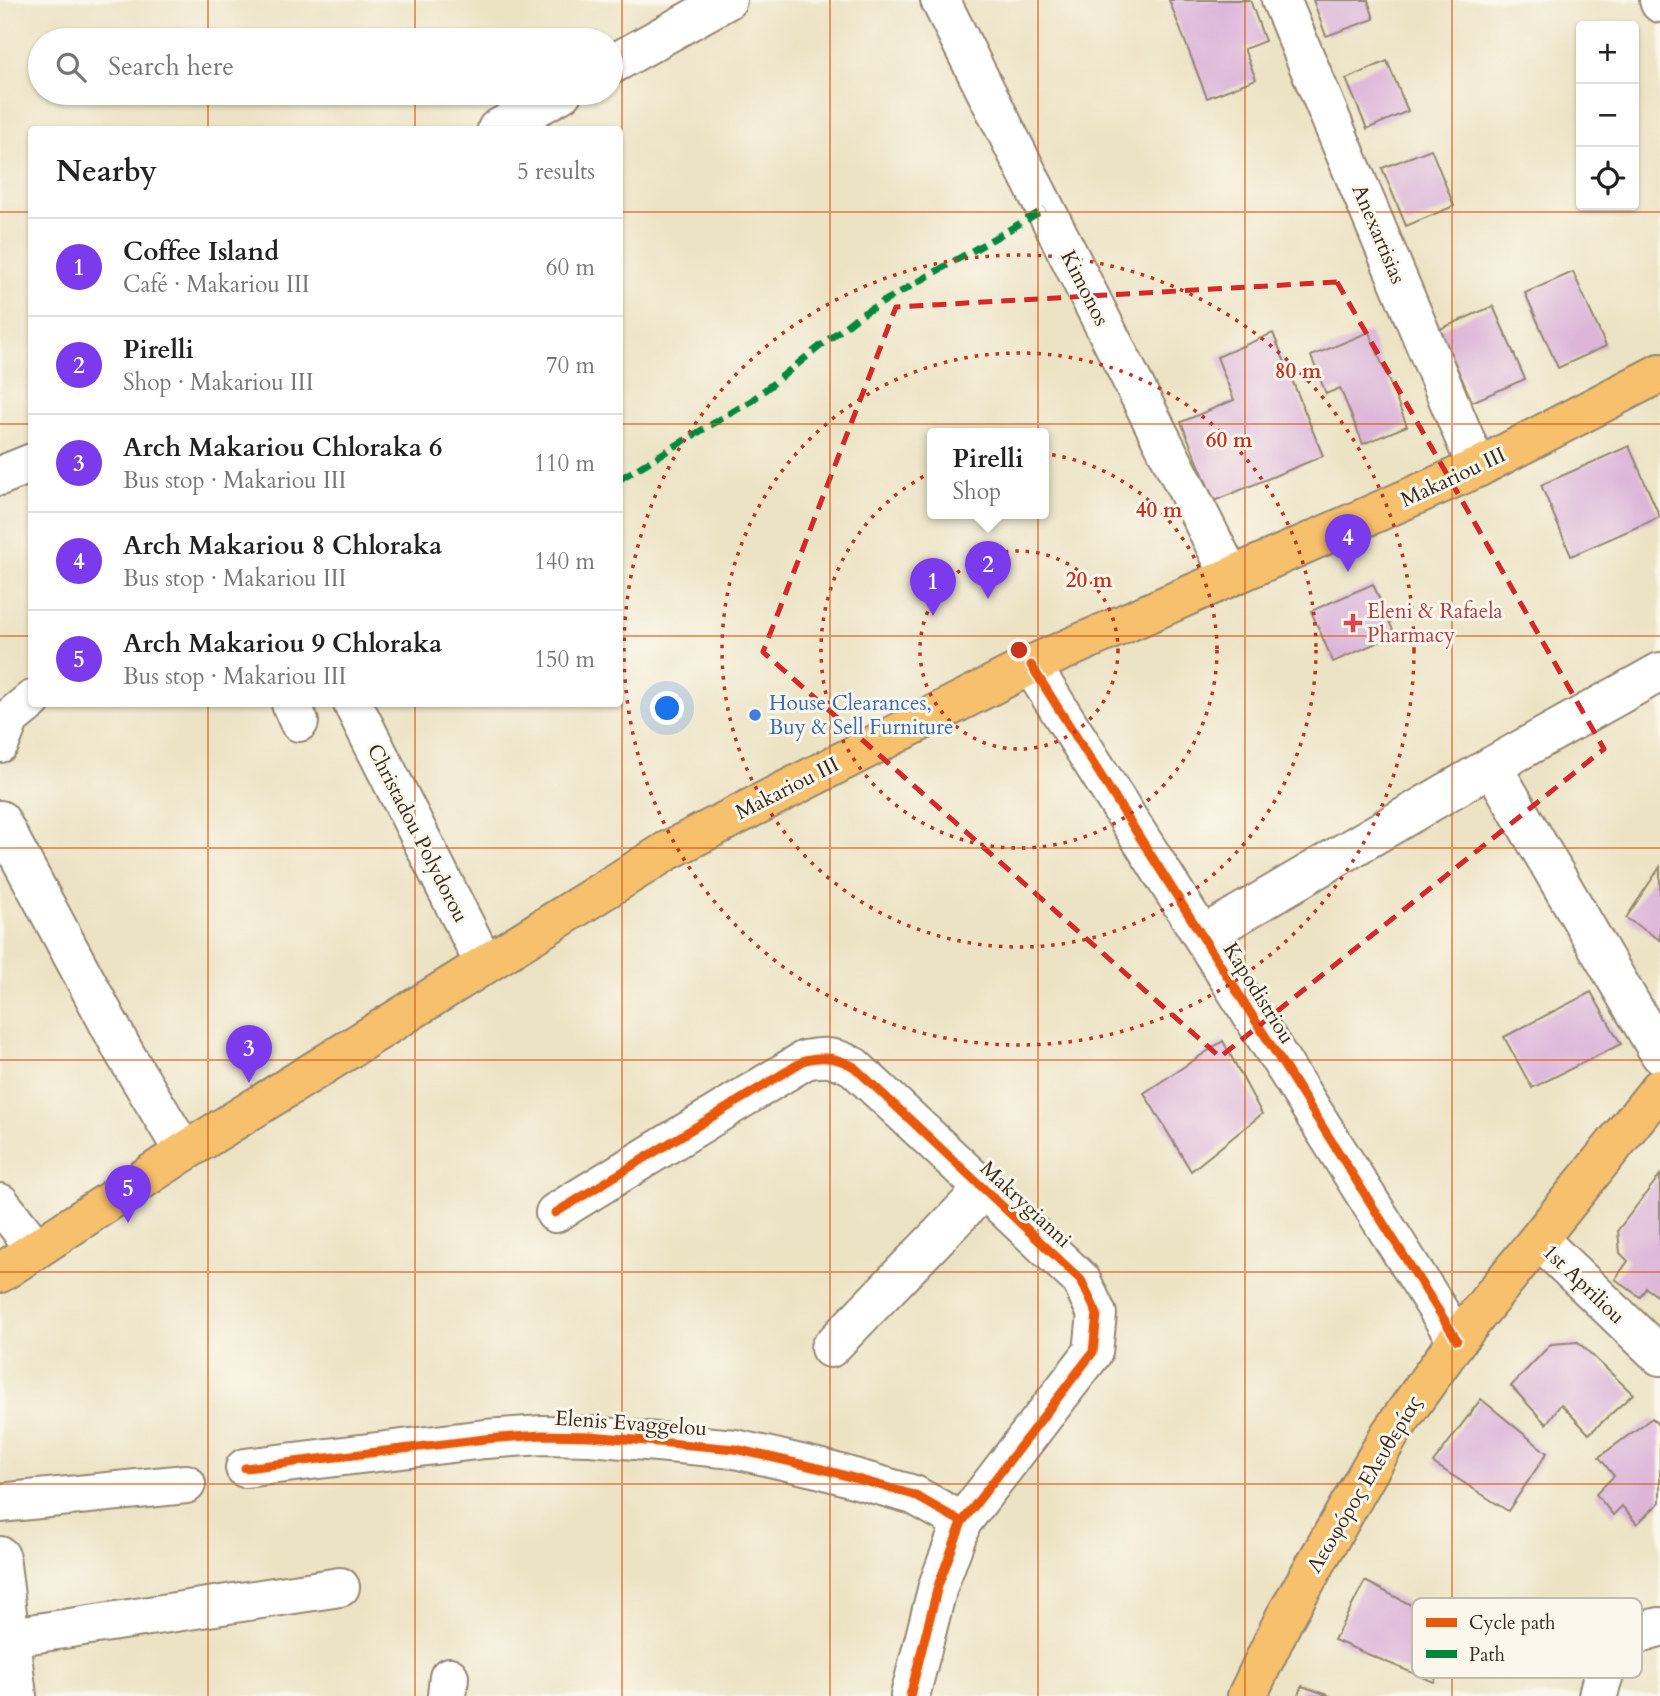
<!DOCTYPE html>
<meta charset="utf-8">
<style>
:root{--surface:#fff;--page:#f6f6f6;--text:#222;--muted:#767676;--line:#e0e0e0;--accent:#7c3aed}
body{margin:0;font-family:Cardo,serif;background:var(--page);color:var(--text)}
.controls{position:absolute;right:21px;top:21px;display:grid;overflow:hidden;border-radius:7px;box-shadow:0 2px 5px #0004}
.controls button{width:63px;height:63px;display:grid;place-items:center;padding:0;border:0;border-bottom:2px solid var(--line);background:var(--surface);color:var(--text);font:35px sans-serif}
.you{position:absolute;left:668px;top:709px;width:24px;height:24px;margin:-18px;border:5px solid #fff;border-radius:50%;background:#1a73e8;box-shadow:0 0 0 10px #1a73e833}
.badge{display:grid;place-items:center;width:46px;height:46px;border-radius:50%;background:var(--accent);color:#fff;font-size:23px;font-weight:700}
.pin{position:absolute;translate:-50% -58px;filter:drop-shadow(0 2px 4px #0008)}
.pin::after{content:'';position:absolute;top:37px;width:24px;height:21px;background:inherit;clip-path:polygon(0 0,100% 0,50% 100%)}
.popup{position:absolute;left:927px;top:428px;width:122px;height:91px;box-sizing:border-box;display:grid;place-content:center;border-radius:7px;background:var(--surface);filter:drop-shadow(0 2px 5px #0005);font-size:23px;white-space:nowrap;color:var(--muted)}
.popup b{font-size:26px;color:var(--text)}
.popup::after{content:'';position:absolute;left:50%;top:100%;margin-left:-14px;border:14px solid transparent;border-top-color:var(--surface)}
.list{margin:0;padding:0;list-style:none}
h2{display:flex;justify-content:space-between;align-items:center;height:91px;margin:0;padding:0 28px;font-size:30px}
h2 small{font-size:23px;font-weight:400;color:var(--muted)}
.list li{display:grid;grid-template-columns:46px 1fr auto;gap:21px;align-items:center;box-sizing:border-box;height:98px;padding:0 28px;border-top:2px solid var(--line)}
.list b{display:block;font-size:26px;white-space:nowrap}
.list p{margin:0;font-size:23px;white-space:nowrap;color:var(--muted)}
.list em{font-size:23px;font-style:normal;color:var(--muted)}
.icon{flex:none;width:38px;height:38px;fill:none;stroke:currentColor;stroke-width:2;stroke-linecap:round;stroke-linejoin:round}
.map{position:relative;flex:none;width:1660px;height:1696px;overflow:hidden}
.search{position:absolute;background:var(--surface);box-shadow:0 2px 5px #0004;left:28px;top:28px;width:595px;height:77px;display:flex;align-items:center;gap:18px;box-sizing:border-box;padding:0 24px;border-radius:38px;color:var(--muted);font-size:26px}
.panel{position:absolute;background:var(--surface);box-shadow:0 2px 5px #0004;left:28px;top:126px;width:595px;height:581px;border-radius:7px}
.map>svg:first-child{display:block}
.building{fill:#dcb5d9}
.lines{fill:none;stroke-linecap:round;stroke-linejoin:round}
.minor-casing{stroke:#948671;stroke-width:42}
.major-casing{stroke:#948671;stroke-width:42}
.minor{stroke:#fff;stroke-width:38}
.major{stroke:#f7c06c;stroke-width:38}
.quiet{stroke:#00873e;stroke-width:7;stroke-dasharray:14 7;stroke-linecap:butt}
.cycleway-casing{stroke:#fbf7ec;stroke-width:13}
.cycleway{stroke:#e8590c;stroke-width:9}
.marked{fill:none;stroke:#d62828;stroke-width:5;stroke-dasharray:14 9;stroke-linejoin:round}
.grid{fill:none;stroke:#d7540e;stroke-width:2;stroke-opacity:0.55}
.ring{fill:none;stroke:#c8321e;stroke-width:3.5;stroke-dasharray:3.5 7}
.health-dot{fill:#e0444e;stroke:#fbf7ec;stroke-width:2.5}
.shop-dot{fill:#3f7fe0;stroke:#fbf7ec;stroke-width:2.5}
.labels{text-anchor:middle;stroke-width:6;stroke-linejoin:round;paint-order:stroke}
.street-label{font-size:21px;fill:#3b2a1e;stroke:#fbf7ec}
.health-label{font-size:21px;fill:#be3a42;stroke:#fbf7ec;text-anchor:start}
.shop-label{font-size:21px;fill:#366cbe;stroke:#fbf7ec;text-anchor:start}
.key{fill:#fbf7ec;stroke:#c1baae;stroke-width:2}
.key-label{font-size:19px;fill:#3b2a1e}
.centre{fill:#c8321e;stroke:#fbf7ec;stroke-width:3.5}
.ring-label{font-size:21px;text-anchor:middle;font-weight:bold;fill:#c8321e;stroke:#fbf7ec;stroke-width:6;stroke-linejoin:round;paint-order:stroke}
</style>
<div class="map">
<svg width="1660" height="1696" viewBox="0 0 1660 1696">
<rect width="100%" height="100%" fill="#fbf7ec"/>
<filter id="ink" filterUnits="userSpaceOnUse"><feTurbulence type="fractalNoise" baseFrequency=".0143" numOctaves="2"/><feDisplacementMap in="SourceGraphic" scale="14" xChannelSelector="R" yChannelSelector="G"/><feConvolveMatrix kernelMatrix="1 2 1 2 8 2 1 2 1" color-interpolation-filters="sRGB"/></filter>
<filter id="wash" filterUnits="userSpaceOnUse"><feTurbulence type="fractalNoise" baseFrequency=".00686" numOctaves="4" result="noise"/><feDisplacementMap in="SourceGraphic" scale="28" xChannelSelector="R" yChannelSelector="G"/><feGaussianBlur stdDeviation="1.57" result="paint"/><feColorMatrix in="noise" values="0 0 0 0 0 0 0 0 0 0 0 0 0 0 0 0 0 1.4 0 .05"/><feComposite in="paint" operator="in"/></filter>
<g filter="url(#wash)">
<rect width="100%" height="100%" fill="#ece3c4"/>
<g id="blocks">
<path class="building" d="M1169,0H1250L1265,41L1244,49L1256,79L1207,98Z
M1313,0H1368L1374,19L1326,36Z
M1387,61L1408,111L1367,129L1346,79Z
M1431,149L1454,206L1406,226L1382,168Z
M1573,272L1606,346L1558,368L1525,293Z
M1493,306L1525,379L1472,402L1440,329Z
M1369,332L1407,426L1363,444L1340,388L1326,394L1311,356Z
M1273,333L1323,456L1214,501L1181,422L1234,400L1217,357Z
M1629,446L1660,517L1571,556L1541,485Z
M1373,584L1395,635L1333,662L1311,611Z
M1660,867V940L1626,918Z
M1591,992L1621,1044L1532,1088L1504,1037Z
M1223,1041L1262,1114L1191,1171L1144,1093Z
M1660,1175V1298L1646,1288L1640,1297L1615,1279L1628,1261L1620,1253L1618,1230Z
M1578,1342L1633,1394L1589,1434L1561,1404L1546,1424L1511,1386L1551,1344Z
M1481,1399L1547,1453L1508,1511L1433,1463Z
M1652,1418L1660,1427V1502L1637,1524L1622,1506L1613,1515L1596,1494L1614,1476L1599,1457Z
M1365,1581L1459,1630L1434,1682L1334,1640Z
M1302,1686L1330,1696H1299Z"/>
</g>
</g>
<g filter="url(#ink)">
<use href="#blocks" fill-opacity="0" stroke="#948671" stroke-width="2"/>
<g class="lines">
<defs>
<path id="minor" d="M940,0L1230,575
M1281,0L1477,468
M1659,0L1660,3
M611,65L727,0
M497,129L562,93
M0,476L32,463
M1031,665L1457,1340
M291,704L299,722
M353,704L484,963
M0,743L10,718L32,700
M1492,766L1660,1054
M0,820L125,1054L184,1152
M1202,936L1492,766L1660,672
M0,1203L36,1249
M555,1213L805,1060C824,1056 837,1057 854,1067L1081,1280L1097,1314L1093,1352L962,1522L938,1586L910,1696
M1539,1240L1660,1356
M830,1348L984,1189
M245,1468L485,1439L542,1435L591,1436L735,1449L822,1469L914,1495L962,1522
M0,1503L186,1484
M0,1556L17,1696
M11,1637L340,1587
M447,1696L449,1677
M1598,1696C1605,1660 1621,1634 1660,1627"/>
<path id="major" d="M0,1273L184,1152L667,851L1031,665L1477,468L1660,373
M1247,1696L1284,1619L1390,1434L1457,1340L1660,1088"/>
</defs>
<use href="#minor" class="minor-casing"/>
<use href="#major" class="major-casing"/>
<use href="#minor" class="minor"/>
<use href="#major" class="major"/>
<path class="quiet" d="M620,479L751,401L857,317L1045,209"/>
<defs>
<path id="cycleway" d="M1031,665L1457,1340
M555,1213L805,1060C824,1056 837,1057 854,1067L1081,1280L1097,1314L1093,1352L962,1522L938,1586L910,1696
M245,1468L485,1439L542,1435L591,1436L735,1449L822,1469L914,1495L962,1522"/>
</defs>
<use href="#cycleway" class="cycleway-casing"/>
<use href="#cycleway" class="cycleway"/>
</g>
</g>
<path class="marked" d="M1337,282L1604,749L1220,1057L763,652L896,307Z"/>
<path class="grid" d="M208,0V40M415,0V40M622,0V1696M830,0V1696M1038,0V1696M1245,0V1696M1452,0V1696M208,93V130M415,93V130M0,212H32M620,212H1660M0,424H32M620,424H1660M0,636H32M620,636H1660M208,704V1696M415,704V1696M0,848H1660M0,1060H1660M0,1272H1660M0,1484H1660"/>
<g class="ring">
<circle cx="1019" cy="650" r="99"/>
<circle cx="1019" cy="650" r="198"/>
<circle cx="1019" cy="650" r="297"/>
<circle cx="1019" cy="650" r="395"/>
</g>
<path class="health-dot" d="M1349.5 612.5h7v7h7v7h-7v7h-7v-7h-7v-7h7z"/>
<circle class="shop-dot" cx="755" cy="715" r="7"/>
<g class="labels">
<g class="street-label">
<text transform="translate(1379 234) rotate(67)" y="7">Anexartisias</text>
<text transform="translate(1085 288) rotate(63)" y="7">Kimonos</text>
<text transform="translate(1453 477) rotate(-25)" y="7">Makariou III</text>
<text transform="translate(787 788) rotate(-27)" y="7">Makariou III</text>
<text transform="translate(418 833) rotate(63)" y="7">Christadou Polydorou</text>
<text transform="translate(1259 993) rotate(58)" y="7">Kapodistriou</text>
<text transform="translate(1026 1204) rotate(43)" y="7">Makrygianni</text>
<text transform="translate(1584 1284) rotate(44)" y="7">1st Apriliou</text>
<text transform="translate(631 1423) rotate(4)" y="7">Elenis Evaggelou</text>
<text transform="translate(1364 1484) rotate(-59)" y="7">Λεωφόρος Ελευθερίας</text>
</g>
<g class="health-label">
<text x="1367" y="618">Eleni &amp; Rafaela<tspan x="1367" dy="24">Pharmacy</tspan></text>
</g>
<g class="shop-label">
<text x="769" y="710">House Clearances,<tspan x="769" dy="24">Buy &amp; Sell Furniture</tspan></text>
</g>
</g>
<rect x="1412" y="1598" width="230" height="80" rx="10" class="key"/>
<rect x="1426" y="1618" width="31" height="9" fill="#e8590c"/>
<rect x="1426" y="1650" width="31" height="8" fill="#00873e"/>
<g class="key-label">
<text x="1469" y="1629">Cycle path</text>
<text x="1469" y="1661">Path</text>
</g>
<circle cx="1019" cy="650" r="10" class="centre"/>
<g class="ring-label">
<text x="1298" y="378">80 m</text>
<text x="1229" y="447">60 m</text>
<text x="1159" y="517">40 m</text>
<text x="1089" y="587">20 m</text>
</g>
</svg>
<div class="controls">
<button>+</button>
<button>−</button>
<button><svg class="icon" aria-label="locate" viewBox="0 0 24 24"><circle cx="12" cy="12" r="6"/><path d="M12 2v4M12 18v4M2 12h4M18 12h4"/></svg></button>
</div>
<div class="you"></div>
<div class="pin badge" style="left:933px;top:616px">1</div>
<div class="pin badge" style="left:988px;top:599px">2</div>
<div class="popup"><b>Pirelli</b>Shop</div>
<div class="pin badge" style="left:249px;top:1083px">3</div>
<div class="pin badge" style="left:1348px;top:572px">4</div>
<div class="pin badge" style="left:128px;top:1223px">5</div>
<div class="search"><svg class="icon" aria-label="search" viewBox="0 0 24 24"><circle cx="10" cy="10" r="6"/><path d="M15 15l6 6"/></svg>Search here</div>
<section class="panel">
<h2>Nearby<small>5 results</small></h2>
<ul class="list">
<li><span class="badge">1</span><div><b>Coffee Island</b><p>Café · Makariou III</p></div><em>60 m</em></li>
<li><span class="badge">2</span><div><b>Pirelli</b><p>Shop · Makariou III</p></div><em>70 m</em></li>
<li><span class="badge">3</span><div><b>Arch Makariou Chloraka 6</b><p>Bus stop · Makariou III</p></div><em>110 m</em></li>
<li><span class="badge">4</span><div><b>Arch Makariou 8 Chloraka</b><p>Bus stop · Makariou III</p></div><em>140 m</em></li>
<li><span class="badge">5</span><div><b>Arch Makariou 9 Chloraka</b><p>Bus stop · Makariou III</p></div><em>150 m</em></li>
</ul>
</section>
</div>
